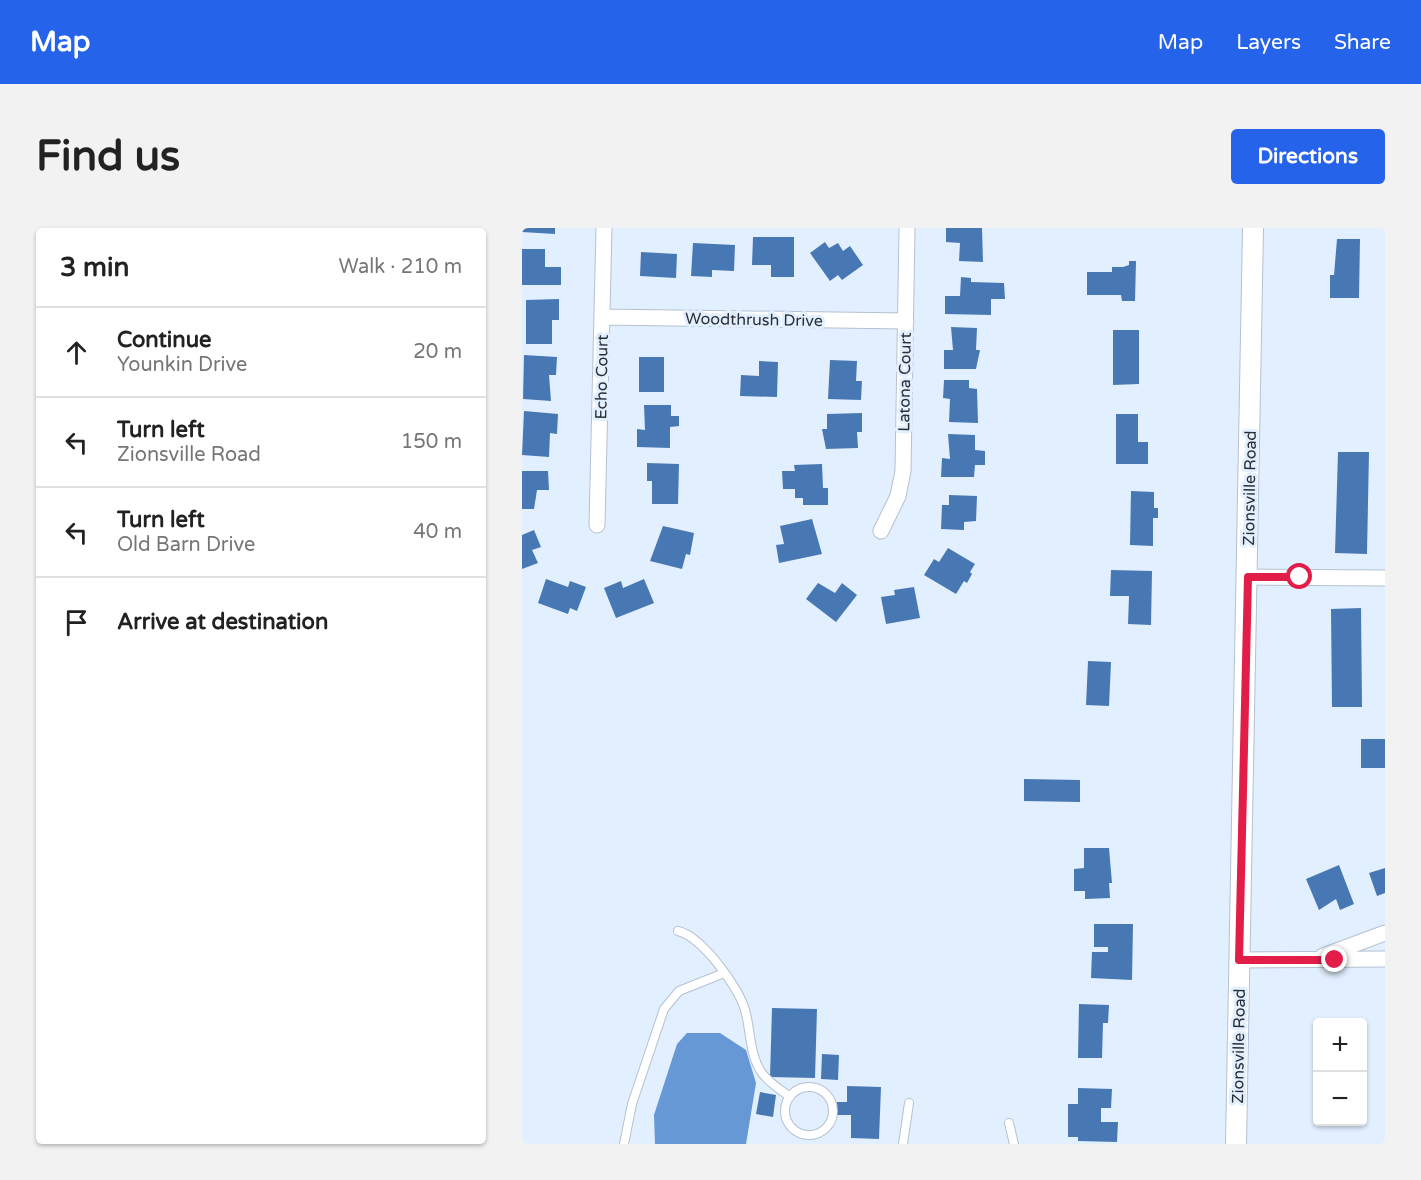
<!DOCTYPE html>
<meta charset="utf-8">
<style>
:root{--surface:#fff;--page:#f2f2f2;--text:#222;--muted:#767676;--line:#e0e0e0;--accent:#2563eb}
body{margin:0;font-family:"Varela Round",sans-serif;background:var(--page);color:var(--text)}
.controls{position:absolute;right:18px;bottom:18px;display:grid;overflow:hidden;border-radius:6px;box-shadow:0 2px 4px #0004}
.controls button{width:54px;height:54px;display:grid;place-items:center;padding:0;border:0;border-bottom:2px solid var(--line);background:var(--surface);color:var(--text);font:30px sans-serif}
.stop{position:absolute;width:18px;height:18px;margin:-14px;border:4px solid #e11d48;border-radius:50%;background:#fff}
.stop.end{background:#e11d48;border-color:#fff;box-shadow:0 2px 6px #0008}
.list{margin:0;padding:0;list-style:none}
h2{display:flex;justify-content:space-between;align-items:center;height:78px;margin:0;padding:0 24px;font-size:26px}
h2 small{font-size:20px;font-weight:400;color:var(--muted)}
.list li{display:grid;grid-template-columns:39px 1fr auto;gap:18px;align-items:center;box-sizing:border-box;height:90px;padding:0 24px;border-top:2px solid var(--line)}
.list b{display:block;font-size:22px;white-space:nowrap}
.list p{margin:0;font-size:20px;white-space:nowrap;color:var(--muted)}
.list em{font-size:20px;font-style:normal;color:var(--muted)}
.icon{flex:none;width:33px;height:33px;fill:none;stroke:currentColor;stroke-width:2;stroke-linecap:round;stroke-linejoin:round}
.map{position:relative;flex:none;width:863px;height:916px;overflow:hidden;border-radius:6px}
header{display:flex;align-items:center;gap:36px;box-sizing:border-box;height:84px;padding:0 30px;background:var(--accent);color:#fff}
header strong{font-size:28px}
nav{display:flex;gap:33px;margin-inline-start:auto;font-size:21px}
.intro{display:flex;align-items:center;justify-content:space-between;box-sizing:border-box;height:144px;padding:0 36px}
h1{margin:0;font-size:42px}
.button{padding:15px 27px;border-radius:6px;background:var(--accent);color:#fff;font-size:21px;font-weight:700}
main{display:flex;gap:36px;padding:0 36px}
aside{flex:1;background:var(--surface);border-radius:6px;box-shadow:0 2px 4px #0004}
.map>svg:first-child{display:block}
.water{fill:#6698d5}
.building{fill:#4878b3}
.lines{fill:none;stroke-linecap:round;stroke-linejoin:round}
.service-casing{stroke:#b5c1d0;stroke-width:10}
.minor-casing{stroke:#b5c1d0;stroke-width:17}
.tertiary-casing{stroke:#b5c1d0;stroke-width:22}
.service{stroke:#fff;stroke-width:8}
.minor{stroke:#fff;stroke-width:15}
.tertiary{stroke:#fff;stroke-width:20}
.route{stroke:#e11d48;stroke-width:8}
.labels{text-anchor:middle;stroke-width:6;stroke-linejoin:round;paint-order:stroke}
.street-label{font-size:16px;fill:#2a2f35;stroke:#e2efff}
</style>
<header>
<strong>Map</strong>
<nav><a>Map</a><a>Layers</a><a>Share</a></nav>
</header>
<div class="intro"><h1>Find us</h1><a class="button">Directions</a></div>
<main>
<aside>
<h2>3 min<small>Walk · 210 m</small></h2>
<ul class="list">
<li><svg class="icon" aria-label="ahead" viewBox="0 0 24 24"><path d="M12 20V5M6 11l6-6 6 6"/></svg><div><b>Continue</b><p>Younkin Drive</p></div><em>20 m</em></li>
<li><svg class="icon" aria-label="left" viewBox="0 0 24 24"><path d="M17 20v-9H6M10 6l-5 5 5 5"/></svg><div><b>Turn left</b><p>Zionsville Road</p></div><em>150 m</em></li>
<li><svg class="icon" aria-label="left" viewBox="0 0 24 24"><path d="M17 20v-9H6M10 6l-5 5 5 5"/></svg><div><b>Turn left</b><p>Old Barn Drive</p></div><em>40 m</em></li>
<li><svg class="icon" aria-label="arrive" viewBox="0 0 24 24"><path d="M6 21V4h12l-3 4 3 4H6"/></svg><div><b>Arrive at destination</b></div></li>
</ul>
</aside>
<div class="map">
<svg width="863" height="916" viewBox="0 0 863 916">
<rect width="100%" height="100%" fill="#e2efff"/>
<path class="water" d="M165,805H198L224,822L234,855L224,916H133L132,887L155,816Z"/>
<path class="building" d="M0,0H33V6L0,4Z
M424,0H460L461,34L437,33L438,15L424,14Z
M231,9H272V49H249V37H230Z
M815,11H838L837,70H808V47H812Z
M303,14L307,20L316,15L321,23L328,18L341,37L320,52L316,47L308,53L288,25Z
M171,15L213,17L212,43L190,42V49L169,48Z
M0,21H23V39H39V57H0Z
M119,24L155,26L154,50L118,48Z
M607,33H614L613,73H600L599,67H565V44H590V39H601L607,37Z
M439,49L449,50V54L482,55L483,71H469V87L423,86V68H438Z
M37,71V92H30V116H4V72Z
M429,99L455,100L454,122H458L454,141H422V122H431Z
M591,102H617V156L591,157Z
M2,127L35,129L34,147H27L29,173L1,171Z
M117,129H142V164H117Z
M308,132L335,133L334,153H340L339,172L306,171Z
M237,133L256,134L255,169L218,168L219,147L237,148Z
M422,152H447V160L455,161L456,195L427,194L428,171L421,170Z
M122,177H149V188H157V198L148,199V220L115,219V201L123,202Z
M2,183L36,186L35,206L28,205L27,229L0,227Z
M340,185V204H335L336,220L304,221L300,201H305V186Z
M594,186H616V214H626V236H594Z
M426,206L453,207V222L463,223V237H453L452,249H419L420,230L428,231Z
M816,224H847L845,326L813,325Z
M125,235L157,236L156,276H130V253H125Z
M300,236L301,260H306V277H281V270H273V261H261L260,243H273L272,237Z
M0,243H26L27,262H15L12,281H0Z
M609,263L632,264V280H636V290H631V318L608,317Z
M427,267L455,268L454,293L442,294V302L419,301L420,277H427Z
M290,291L300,326L257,335L254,317L262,316L258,298Z
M141,298L172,305L168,327L164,326L160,341L128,333Z
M12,302L19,319L10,322L16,335L0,341V307Z
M426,320L453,336L448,344L450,346L445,355L442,353L434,366L402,347L412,331L417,334Z
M589,342L630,343L629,397L606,396L607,368H588Z
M24,351L46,359L48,353L64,359L55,383L48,380L46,386L16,375Z
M122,351L132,375L94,390L82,360L99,353L101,360Z
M296,355L313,365L320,355L335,367L314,394L284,371Z
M392,359L398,390L364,396L359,369L373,367L372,362Z
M839,380L840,479H810L809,381Z
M566,433L589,434L587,478L564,477Z
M839,511H863V540H839Z
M502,551L558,552V574L502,573Z
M562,620H587L590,655H587L588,670L563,671V663H552V641L562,640Z
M817,637L832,676L818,682L814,671L797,682L784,651Z
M863,640V665L855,668L847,645Z
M572,696H611L610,752L569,750L570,724H586V719H572Z
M557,776L587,777L586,795H581L580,830H556Z
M250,780L295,781L293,850L248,849Z
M300,826L317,827L316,852L299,851Z
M325,858L359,859L357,911L329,910V887H315V874H325Z
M556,860L590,861L589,880H579V894H596L595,914L556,913V909H546V876H556Z
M238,864L254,867L251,889L234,886Z"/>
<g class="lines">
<defs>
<path id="service" d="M156,703C179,708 217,759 223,782C229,802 227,827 240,845C247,855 259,862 268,869
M263 883a24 24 0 1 1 48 0a24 24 0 1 1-48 0Z
M487,895L492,916
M102,916L110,876L142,781L157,763L202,745
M381,916L387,875"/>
<path id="minor" d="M80,89L384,93
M75,297L82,0
M359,303L376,268L381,243L385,0
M726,349L863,350
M801,728L863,705
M717,732L863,731"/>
<path id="tertiary" d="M714,916L731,0"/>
</defs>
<use href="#service" class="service-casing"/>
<use href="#minor" class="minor-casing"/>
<use href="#tertiary" class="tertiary-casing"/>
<use href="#service" class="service"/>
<use href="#minor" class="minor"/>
<use href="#tertiary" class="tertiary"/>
</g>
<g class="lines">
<path class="route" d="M778,349H726L717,732H813"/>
</g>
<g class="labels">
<g class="street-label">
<text transform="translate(232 91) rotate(1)" y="6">Woodthrush Drive</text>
<text transform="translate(79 149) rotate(-89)" y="6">Echo Court</text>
<text transform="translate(382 154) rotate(-89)" y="6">Latona Court</text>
<text transform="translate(727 260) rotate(-89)" y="6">Zionsville Road</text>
<text transform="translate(716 818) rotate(-89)" y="6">Zionsville Road</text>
</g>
</g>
</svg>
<div class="controls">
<button>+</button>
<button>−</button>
</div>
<div class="stop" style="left:778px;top:349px"></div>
<div class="stop end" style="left:813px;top:732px"></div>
</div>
</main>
